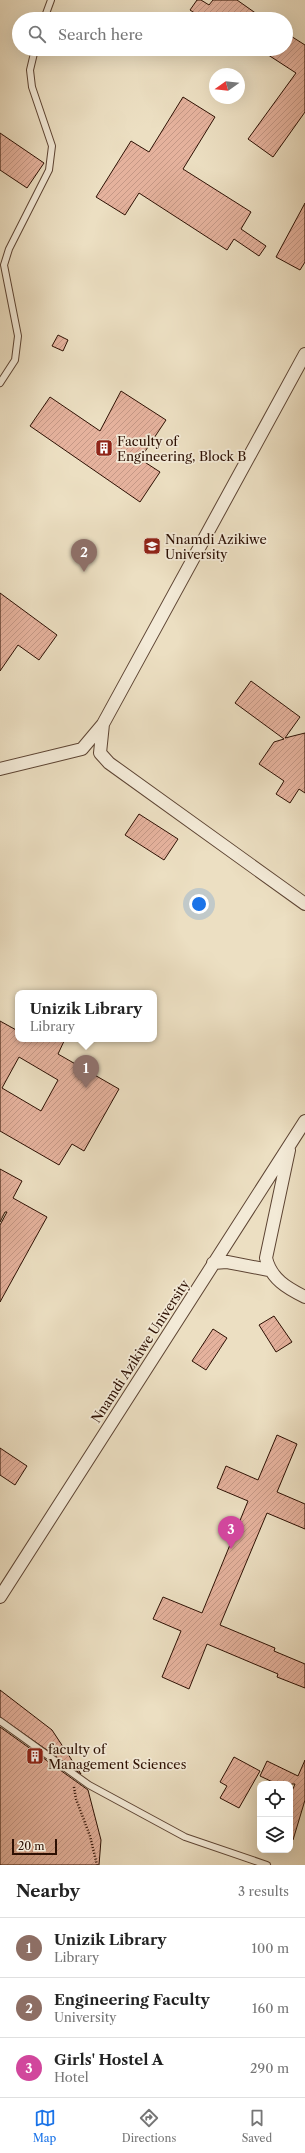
<!DOCTYPE html>
<style>
:root{--surface:#fff;--page:#f2f2f2;--text:#222;--muted:#767676;--line:#e0e0e0;--accent:#1a73e8}
body{margin:0;font-family:"Libre Caslon Text",serif;background:var(--page);color:var(--text)}
.controls{position:absolute;right:12px;bottom:12px;display:grid;overflow:hidden;border-radius:8px;box-shadow:0 4px 16px #0002}
.controls button{width:36px;height:36px;display:grid;place-items:center;padding:0;border:0;border-bottom:1px solid var(--line);background:var(--surface);color:var(--text);font:20px sans-serif}
.compass{position:absolute;left:209px;top:68px;width:36px;height:36px;border-radius:50%;background:var(--surface);box-shadow:0 4px 16px #0002;rotate:255deg}
.scale{position:absolute;left:12px;bottom:10px;width:45px;box-sizing:border-box;padding-left:4px;border:2px solid #2d1003;border-top:0;font-size:11px;line-height:14px;white-space:nowrap;color:#2d1003;-webkit-text-stroke:3px #f3ead7;paint-order:stroke}
.you{position:absolute;left:199px;top:904px;width:14px;height:14px;margin:-10px;border:3px solid #fff;border-radius:50%;background:#1a73e8;box-shadow:0 0 0 6px #1a73e833}
.badge{display:grid;place-items:center;width:26px;height:26px;border-radius:50%;background:var(--accent);color:#fff;font-size:13px;font-weight:700}
.pin{position:absolute;translate:-50% -33px;filter:drop-shadow(0 1px 2px #0008)}
.pin::after{content:'';position:absolute;top:21px;width:14px;height:12px;background:inherit;clip-path:polygon(0 0,100% 0,50% 100%)}
.popup{position:absolute;left:15px;top:990px;width:142px;height:52px;box-sizing:border-box;display:grid;place-content:center;border-radius:8px;background:var(--surface);filter:drop-shadow(0 1px 3px #0005);font-size:13px;white-space:nowrap;color:var(--muted)}
.popup b{font-size:15px;color:var(--text)}
.popup::after{content:'';position:absolute;left:50%;top:100%;margin-left:-8px;border:8px solid transparent;border-top-color:var(--surface)}
.list{margin:0;padding:0;list-style:none}
h2{display:flex;justify-content:space-between;align-items:center;height:52px;margin:0;padding:0 16px;font-size:17px}
h2 small{font-size:13px;font-weight:400;color:var(--muted)}
.list li{display:grid;grid-template-columns:26px 1fr auto;gap:12px;align-items:center;box-sizing:border-box;height:60px;padding:0 16px;border-top:1px solid var(--line)}
.list b{display:block;font-size:15px;white-space:nowrap}
.list p{margin:0;font-size:13px;white-space:nowrap;color:var(--muted)}
.list em{font-size:13px;font-style:normal;color:var(--muted)}
.icon{flex:none;width:22px;height:22px;fill:none;stroke:currentColor;stroke-width:2;stroke-linecap:round;stroke-linejoin:round}
.map{position:relative;flex:none;width:305px;height:1865px;overflow:hidden}
.search{position:absolute;background:var(--surface);box-shadow:0 4px 16px #0002;left:12px;right:12px;top:12px;height:44px;display:flex;align-items:center;gap:10px;box-sizing:border-box;padding:0 14px;border-radius:22px;color:var(--muted);font-size:15px}
.sheet{height:232px;background:var(--surface)}
nav{display:flex;justify-content:space-around;align-items:center;box-sizing:border-box;height:56px;border-top:1px solid var(--line);background:var(--surface);font-size:11px;color:var(--muted)}
nav a{display:grid;justify-items:center;gap:2px}
nav .on{color:var(--accent)}
.map>svg:first-child{display:block}
.building{fill:url(#building-hatch);stroke:#2d1003;fill-rule:evenodd}
.lines{fill:none;stroke-linecap:round;stroke-linejoin:round}
.service-casing{stroke:#5d4433;stroke-width:8}
.minor-casing{stroke:#5d4433;stroke-width:14}
.path{stroke:#2d1003;stroke-width:2.5;stroke-dasharray:1 2;stroke-linecap:butt}
.service{stroke:#f3ead7;stroke-width:6}
.minor{stroke:#f3ead7;stroke-width:12}
.labels{text-anchor:middle;stroke-width:3.5;stroke-linejoin:round;paint-order:stroke}
.poi-label{font-size:13px;fill:#2d1003;stroke:#f3ead7;text-anchor:start}
.street-label{font-size:13px;fill:#2d1003;stroke:#f3ead7}
</style>
<div class="map">
<svg width="305" height="1865" viewBox="0 0 305 1865">
<defs>
<pattern id="building-hatch" width="6" height="6" patternUnits="userSpaceOnUse"><rect width="6" height="6" fill="#e5b29d"/><path d="M-1 1l2-2M0 6l6-6M5 7l2-2" fill="none" stroke="#c59886"/></pattern>
</defs>
<rect width="100%" height="100%" fill="#ecdfc2"/>
<filter id="stains"><feTurbulence type="fractalNoise" baseFrequency=".005" numOctaves="4"/><feColorMatrix values="0 0 0 0 .2 0 0 0 0 .09 0 0 0 0 .02 0 0 0 .5 -.17"/></filter>
<radialGradient id="worn" r=".72"><stop offset=".6" stop-color="#630" stop-opacity="0"/><stop offset="1" stop-color="#630" stop-opacity=".3"/></radialGradient>
<path class="building" d="M197,0H201L209,5L213,0H237L264,19H204L190,10Z
M286,33L305,45V112L273,157L248,139L296,73L259,49H286Z
M183,97L215,117L183,169L251,212L241,229L266,246L259,256L234,239L227,250L139,193L125,215L96,197L131,141L149,152Z
M0,133L44,163L27,188L0,170Z
M305,203V262L300,270L276,257Z
M58,335L68,340L63,351L52,346Z
M121,391L166,420L140,459L160,472L140,502L30,426L50,397L100,431Z
M0,593L57,635L39,660L18,645L0,671Z
M251,681L300,717L285,738L305,733V793L299,789L290,803L276,794L284,781L259,764L274,742L284,739L235,703Z
M139,814L178,839L164,860L125,835Z
M0,1021L18,1031V1039H65L58,1054L119,1089L84,1151L72,1144L59,1165L0,1131ZM19,1057L58,1080L41,1111L2,1088Z
M0,1169L22,1181L13,1198L47,1217L0,1302V1225L7,1212H5L0,1222Z
M274,1316L292,1342L276,1352L259,1325Z
M213,1329L227,1338L206,1370L192,1361Z
M277,1435L297,1444L277,1492L305,1504V1529L267,1513L220,1625L275,1648L274,1651L305,1664V1688L277,1677L278,1674L207,1644L189,1689L162,1677L181,1631L153,1619L163,1597L202,1613L248,1501L217,1488L226,1466L258,1480Z
M0,1448L27,1466L15,1485L0,1475Z
M0,1690L52,1730L81,1774L0,1717Z
M0,1727L88,1790L101,1840L99,1865H0Z
M234,1757L260,1771L239,1808L220,1798L227,1786L220,1782Z
M305,1760V1800L293,1840L290,1839V1796L295,1784H277L260,1776L267,1761L298,1776Z"/>
<g class="lines">
<defs>
<path id="service" d="M44,19L51,0
M0,383L15,360L18,336L4,265L9,249L49,170L52,146L32,87L30,70L35,49
M0,1721L89,1785L185,1837L267,1865"/>
<path id="minor" d="M103,724L100,753L109,763L305,904
M0,769L82,749L103,724L305,354
M289,1150L266,1258C271,1279 287,1288 305,1297
M213,1263L227,1262L269,1270
M0,1597L305,1121"/>
</defs>
<use href="#service" class="service-casing"/>
<use href="#minor" class="minor-casing"/>
<path class="path" d="M74,1787L76,1799L90,1836L97,1865"/>
<use href="#service" class="service"/>
<use href="#minor" class="minor"/>
</g>
<defs>
<symbol id="building-square" viewBox="-11 -11 22 22"><rect x="-9" y="-9" width="18" height="18" rx="4" fill="#8f2418" stroke="#f3ead7"/><path d="M-4-6H4V6H1V3H-1V6H-4ZM-2.5-4.3h1.7v1.8h-1.7ZM.8-4.3h1.7v1.8H.8ZM-2.5-1h1.7V.8h-1.7ZM.8-1h1.7V.8H.8Z" fill="#fff"/></symbol>
<symbol id="university-square" viewBox="-11 -11 22 22"><rect x="-9" y="-9" width="18" height="18" rx="4" fill="#8f2418" stroke="#f3ead7"/><path d="M0-5L7-2L0 1L-7-2ZM-4 1L0 2.5L4 1V4Q0 6-4 4Z" fill="#fff"/></symbol>
</defs>
<g fill-rule="evenodd">
<use href="#building-square" x="94" y="438" width="20" height="20"/>
<use href="#university-square" x="142" y="536" width="20" height="20"/>
<use href="#building-square" x="25" y="1746" width="20" height="20"/>
</g>
<g class="labels">
<g class="poi-label">
<text x="117" y="446">Faculty of<tspan x="117" dy="15">Engineering, Block B</tspan></text>
<text x="165" y="544">Nnamdi Azikiwe<tspan x="165" dy="15">University</tspan></text>
<text x="48" y="1754">faculty of<tspan x="48" dy="15">Management Sciences</tspan></text>
</g>
<g class="street-label">
<text transform="translate(140 1351) rotate(-57)" y="5">Nnamdi Azikiwe University</text>
</g>
</g>
<rect width="100%" height="100%" filter="url(#stains)"/>
<rect width="100%" height="100%" fill="url(#worn)"/>
</svg>
<div class="controls">
<button><svg class="icon" aria-label="locate" viewBox="0 0 24 24"><circle cx="12" cy="12" r="6"/><path d="M12 2v4M12 18v4M2 12h4M18 12h4"/></svg></button>
<button><svg class="icon" aria-label="layers" viewBox="0 0 24 24"><path d="M12 4l9 5-9 5-9-5zM3 14l9 5 9-5"/></svg></button>
</div>
<svg class="compass" viewBox="-18 -18 36 36"><path d="M0-13l5 13h-10z" fill="#e53935"/><path d="M0 13l5-13h-10z" fill="#767676"/></svg>
<div class="scale">20 m</div>
<div class="you"></div>
<div class="pin badge" style="left:86px;top:1088px;background:#8d6e63">1</div>
<div class="popup"><b>Unizik Library</b>Library</div>
<div class="pin badge" style="left:84px;top:572px;background:#8d6e63">2</div>
<div class="pin badge" style="left:231px;top:1549px;background:#d1479c">3</div>
<div class="search"><svg class="icon" aria-label="search" viewBox="0 0 24 24"><circle cx="10" cy="10" r="6"/><path d="M15 15l6 6"/></svg>Search here</div>
</div>
<section class="sheet">
<h2>Nearby<small>3 results</small></h2>
<ul class="list">
<li><span class="badge" style="background:#8d6e63">1</span><div><b>Unizik Library</b><p>Library</p></div><em>100 m</em></li>
<li><span class="badge" style="background:#8d6e63">2</span><div><b>Engineering Faculty</b><p>University</p></div><em>160 m</em></li>
<li><span class="badge" style="background:#d1479c">3</span><div><b>Girls' Hostel A</b><p>Hotel</p></div><em>290 m</em></li>
</ul>
</section>
<nav>
<a class="on"><svg class="icon" aria-label="map" viewBox="0 0 24 24"><path d="M3 6l6-2 6 2 6-2v14l-6 2-6-2-6 2zM9 4v14M15 6v14"/></svg>Map</a>
<a><svg class="icon" aria-label="directions" viewBox="0 0 24 24"><path d="M12 3l9 9-9 9-9-9zM9 14v-3h6M13 9l2 2-2 2"/></svg>Directions</a>
<a><svg class="icon" aria-label="saved" viewBox="0 0 24 24"><path d="M7 4h10v16l-5-4-5 4z"/></svg>Saved</a>
</nav>
